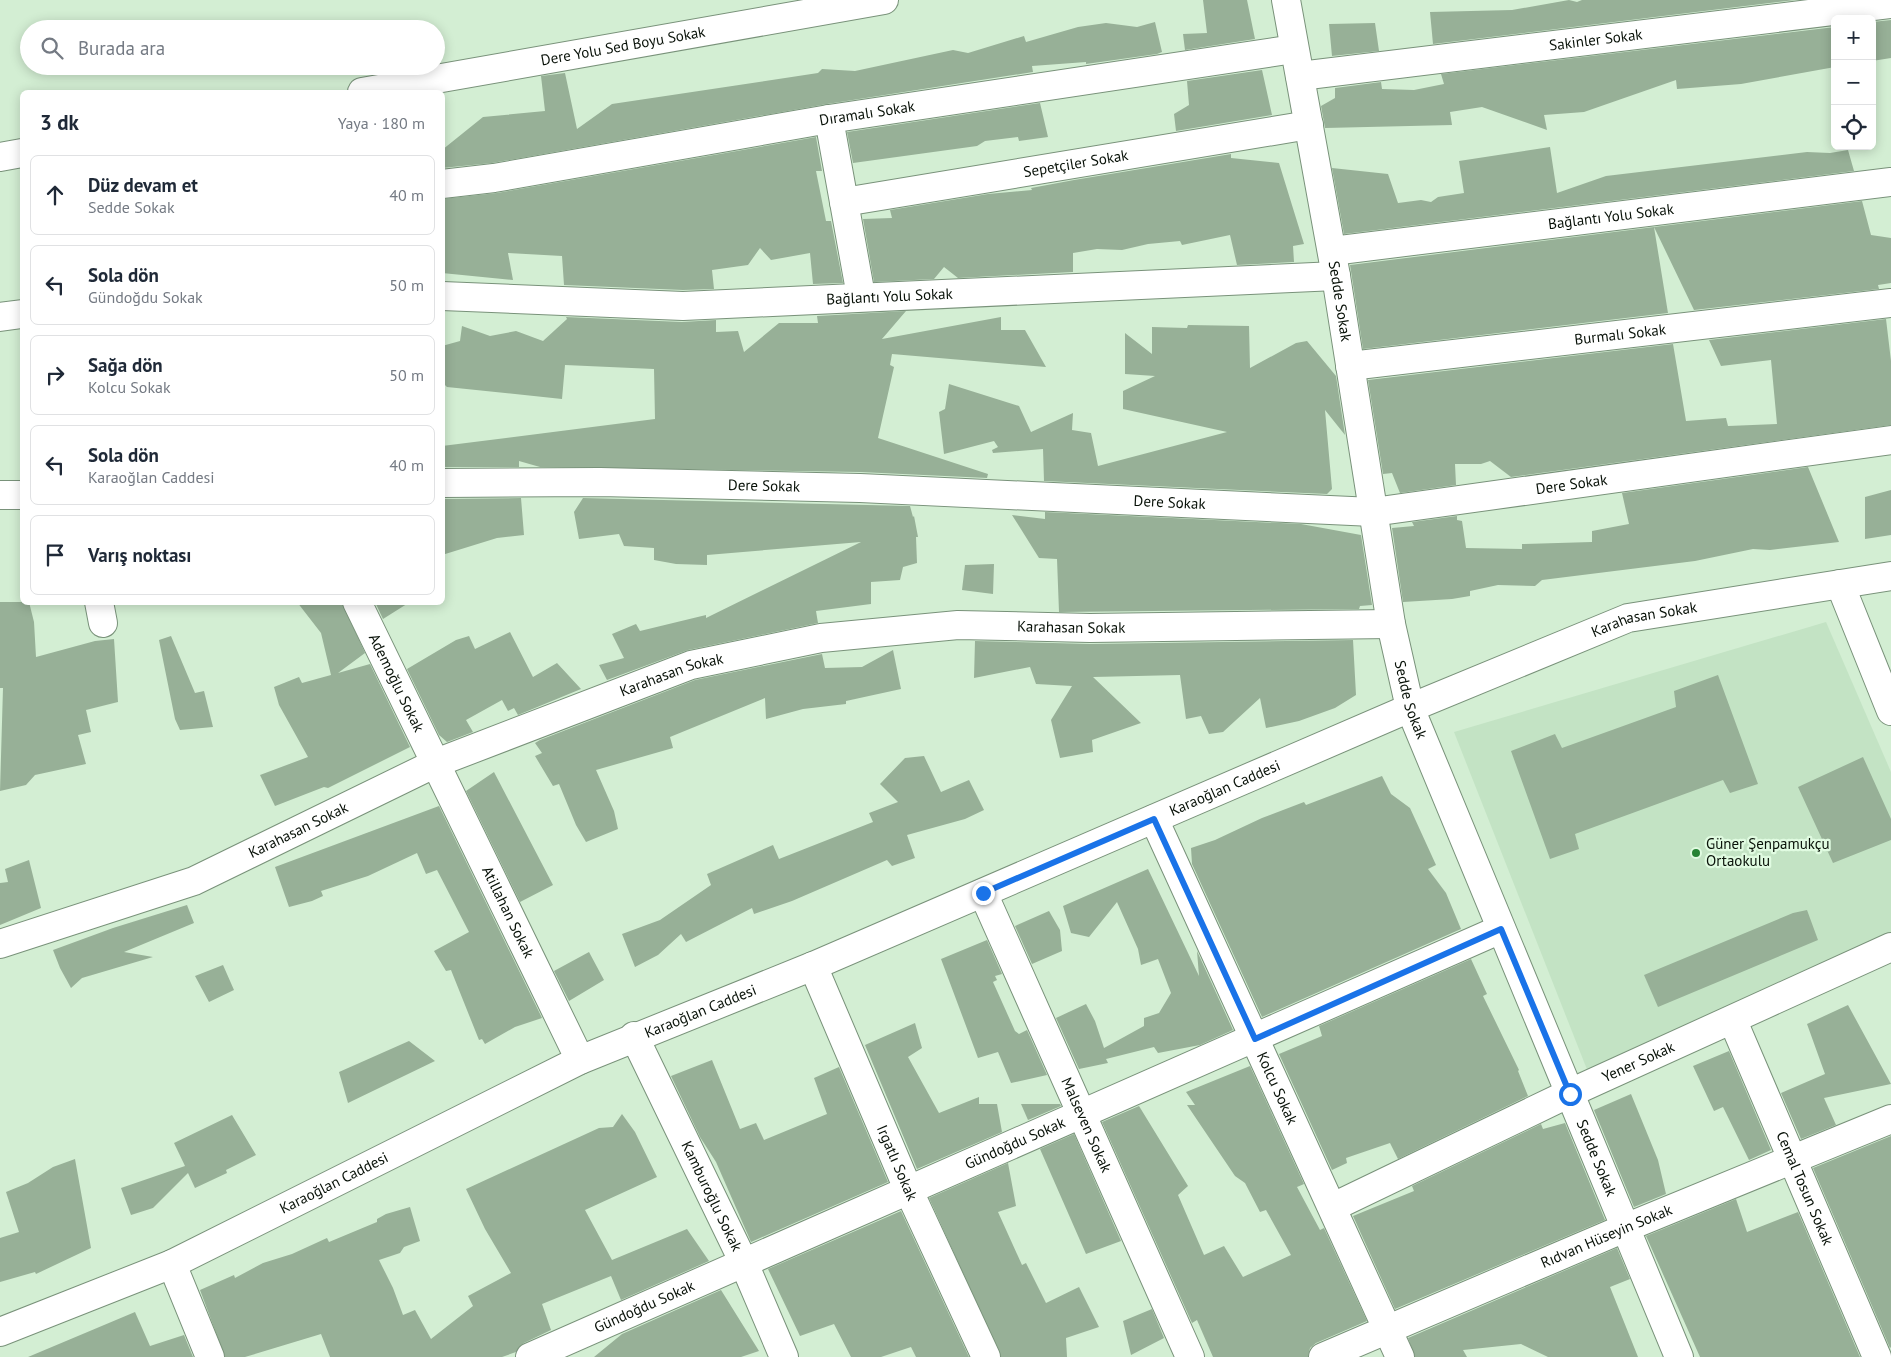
<!DOCTYPE html>
<html lang="tr">
<meta charset="utf-8">
<style>
:root{--surface:#fff;--page:#f6f6f7;--text:#1f2937;--muted:#747a83;--line:#e0e1e3}
body{margin:0;font-family:"PT Sans",sans-serif;background:var(--page);color:var(--text)}
.controls{position:absolute;right:15px;top:15px;display:grid;overflow:hidden;border-radius:8px;box-shadow:0 2px 12px #0003}
.controls button{width:45px;height:45px;display:grid;place-items:center;padding:0;border:0;border-bottom:1px solid var(--line);background:var(--surface);color:var(--text);font:25px sans-serif}
.stop{position:absolute;width:15px;height:15px;margin:-11px;border:4px solid #1a73e8;border-radius:50%;background:#fff}
.stop.end{background:#1a73e8;border-color:#fff;box-shadow:0 1px 5px #0008}
.list{margin:0;padding:0;list-style:none}
h2{display:flex;justify-content:space-between;align-items:center;height:65px;margin:0;padding:0 20px;font-size:21px}
h2 small{font-size:16px;font-weight:400;color:var(--muted)}
.list li{display:grid;grid-template-columns:32px 1fr auto;gap:15px;align-items:center;box-sizing:border-box;height:80px;margin:0 10px 10px;padding:0 10px;border:1px solid var(--line);border-radius:8px}
.list b{display:block;font-size:19px;white-space:nowrap}
.list p{margin:0;font-size:16px;white-space:nowrap;color:var(--muted)}
.list em{font-size:16px;font-style:normal;color:var(--muted)}
.icon{flex:none;width:28px;height:28px;fill:none;stroke:currentColor;stroke-width:2;stroke-linecap:round;stroke-linejoin:round}
.map{position:relative;flex:none;width:1891px;height:1357px;overflow:hidden}
.search{position:absolute;background:var(--surface);box-shadow:0 2px 12px #0003;left:20px;top:20px;width:425px;height:55px;display:flex;align-items:center;gap:12px;box-sizing:border-box;padding:0 18px;border-radius:28px;color:var(--muted);font-size:19px}
.panel{position:absolute;background:var(--surface);box-shadow:0 2px 12px #0003;left:20px;top:90px;width:425px;height:515px;border-radius:8px}
.map>svg:first-child{display:block}
.built{fill:#c3e3c4}
.building{fill:#97b097}
.lines{fill:none;stroke-linecap:round;stroke-linejoin:round}
.minor-casing{stroke:#79927a;stroke-width:30}
.minor{stroke:#fff;stroke-width:28}
.route{stroke:#1a73e8;stroke-width:6}
.poi-dot{fill:#268334;stroke:#e0fbe1;stroke-width:2}
.labels{text-anchor:middle;stroke-width:4.5;stroke-linejoin:round;paint-order:stroke}
.street-label{font-size:15px;fill:#081108;stroke:#e0fbe1}
.poi-label{font-size:15px;fill:#081108;stroke:#e0fbe1;text-anchor:start}
</style>
<div class="map">
<svg width="1891" height="1357" viewBox="0 0 1891 1357">
<rect width="100%" height="100%" fill="#d3eed3"/>
<path class="built" d="M1826,622L1891,772V933L1588,1072L1454,732Z"/>
<path class="building" d="M1203,0H1247L1255,39L1185,50L1183,34L1207,33Z
M1569,0L1577,2L1582,0H1795L1433,44L1430,12L1512,10Z
M1891,20V58L1872,61V22Z
M1155,22L1162,52L1157,54L1086,64V62L1032,66L1033,72L827,104L492,163L442,168V150L483,117L545,111L541,76L565,73L577,129L612,104L818,73L822,69L855,71L953,50L968,53L1024,36L1026,42L1078,27L1106,23L1137,27Z
M1375,23L1379,51L1332,56L1329,24Z
M1835,27V67L1741,84L1677,89L1676,80L1584,112L1544,115L1547,130L1482,107L1450,112L1452,125L1325,128L1321,106L1335,98V88L1381,82L1382,89L1414,90L1444,84L1441,74Z
M1262,70L1272,115L1176,131L1174,114L1189,105L1187,81Z
M1040,103L1048,137L1019,141L1018,137L985,141L977,146L853,163L847,132Z
M816,137L822,171H816L826,221H831L843,283L813,284L810,253L771,260L760,248L748,265L712,270L714,289L683,290L564,285L562,256L508,253L513,280L442,273V199L497,193Z
M1550,147L1557,193L1606,176L1807,152L1830,153L1848,150L1854,171L1344,234L1332,168L1388,174L1398,203L1421,200L1431,202L1438,197L1464,193L1459,161Z
M1231,154V158L1279,163L1304,244L1293,246L1294,262L1237,265L1230,235L1182,245L1180,241L1148,244L1122,250L1097,249L1073,253V272L958,278L944,267L934,279L874,282L863,219L892,218L890,210L988,194L1032,190L1031,188L1074,180Z
M1862,201L1871,235L1891,238V283L1878,285L1879,289L1694,310L1654,227Z
M1654,227L1668,313L1363,349L1350,265Z
M906,311L882,339L1001,317V330H1025L1046,367L892,354L890,365L894,367L878,438L988,474L987,478L860,472L540,467L519,461V467H442V446L655,419L654,369L565,365L562,399L447,387L442,382V346L460,341L462,326L490,336L516,331L543,341L567,319L566,317L682,322L716,320V332L738,331L744,352L779,323H818L817,316Z
M1886,319L1891,361V425L1511,477L1490,461L1481,464H1455L1456,485L1400,493L1392,473L1383,474L1368,380L1673,344L1686,421L1726,418L1728,426L1777,424L1771,360L1721,366L1709,340Z
M1188,325L1249,326L1250,368L1296,343L1307,341L1336,376L1345,435L1325,410L1332,489L1327,494L1044,481L1043,449L993,453L992,450L998,447L994,441L944,454L939,412L945,409L949,384L1019,406L1031,432L1073,413L1072,430L1091,433L1098,466L1227,432L1123,409V391L1155,376L1125,374V333L1152,354V327L1187,328Z
M1808,467L1839,542L1770,550L1753,549L1695,561L1542,580L1535,586L1498,585L1470,591V596L1452,599L1403,602L1392,528L1414,526L1412,522L1457,516V520L1462,521L1466,548L1522,549V544L1592,542V531L1629,524L1622,493Z
M1891,490V535L1865,539V497Z
M521,498L524,535L497,538L442,555V499Z
M583,498L910,506L913,517L914,516L918,537H916L917,563L903,567L900,580L871,582V604L816,611L818,623L688,650L607,680L599,665L624,658L612,634L636,624L640,631L706,615V618L861,542L707,555V565L676,564L654,560V548L624,546L619,534L579,539L574,512Z
M1045,512L1301,524L1361,535L1372,605L1360,606L1359,609L1059,612L1057,559L1039,558L1012,515L1045,519Z
M994,564L993,594L962,590L965,565Z
M0,602H29L34,622L36,657L95,641L114,639L118,702L86,710L91,732L78,735L86,764L35,775L26,785L0,791L3,688H0Z
M297,602H342L365,653L338,673L370,664L410,747L328,788L324,787L275,806L260,775L308,757L279,705L274,687L299,677L302,683L331,675L321,633Z
M375,602H410L383,619Z
M510,632L533,677L557,663L581,689L518,715L514,708L508,711L502,700L466,720L473,732L447,742L439,735L407,669L456,640L469,636L475,649Z
M171,636L195,693L204,691L213,727L180,730L175,719L159,640Z
M1353,640L1356,695L1335,708L1299,721L1266,728L1260,698L1223,732L1209,734L1201,716L1186,719L1180,675L1093,677L1141,723L1092,740L1093,752L1060,758L1051,720L1072,686L1036,684L1030,667L974,678L975,641L1090,644Z
M893,650L901,689L846,701V704L803,709L766,719L765,698L670,737L673,748L596,770L614,811L618,829L586,842L576,825L559,784L553,786L535,756L542,753L535,743L540,740L695,680L822,654L825,668L862,667Z
M1718,675L1758,784L1730,793L1723,780L1575,834L1579,849L1550,859L1511,751L1555,734L1562,748L1676,707L1674,691Z
M924,756L941,792L969,780L984,810L965,819L907,835L915,858L892,866L887,860L792,901L754,914L752,908L686,942L681,934L658,955L635,967L622,934L660,920L711,885L707,874L773,845L779,859L873,822L869,813L898,802L880,784L905,758Z
M1863,757L1891,819V840L1833,863L1798,787Z
M494,772L553,885L520,902L466,791Z
M1382,776L1391,794L1410,808L1436,865L1428,869L1446,893L1461,929L1262,1017L1192,864L1191,848L1215,840L1262,818L1304,802L1306,805Z
M439,806L542,1018L515,1027L485,1044L482,1039L479,1040L451,970L446,971L434,951L469,932L437,870L426,874L417,853L368,876L321,891L323,896L312,901L289,907L275,867Z
M29,860L41,908L0,925V883L8,882L5,869Z
M1148,869L1199,976L1197,951L1233,1030L1200,1045L1158,1053L1154,1047L1106,1059L1108,1063L1079,1069L1056,1018L1086,1004L1095,1021L1104,1048L1144,1026V1018L1159,1013L1171,993L1158,959L1141,965L1138,949L1117,902L1089,937L1071,933L1063,906Z
M187,905L194,923L124,952L153,957L82,978L71,988L60,968L53,950L113,928Z
M1807,910L1818,940L1658,1007L1644,975L1793,913Z
M1049,911L1060,930L1062,951L1032,964L1015,926Z
M987,940L1002,974L995,976L997,980L993,982L1015,1031L1019,1034L1027,1030L1047,1075L1011,1083L998,1052L978,1058L941,959Z
M589,952L604,980L569,1001L554,971Z
M1471,959L1487,994L1483,996L1519,1070L1518,1071L1528,1096L1398,1159L1390,1143L1346,1158L1347,1163L1332,1170L1279,1054L1322,1036L1319,1026Z
M223,965L234,990L209,1002L195,976Z
M1848,1005L1891,1084L1824,1098L1836,1125L1801,1139L1781,1093L1825,1074L1807,1024Z
M915,1023L922,1048L908,1057L939,1113L979,1097V1104H997L1002,1132L917,1169L865,1045Z
M409,1041L435,1061L348,1103L339,1072Z
M1729,1051L1771,1150L1749,1160L1723,1107L1714,1111L1693,1066Z
M712,1060L740,1129L756,1123L764,1140L827,1114L814,1078L839,1067L888,1182L751,1242L716,1162L700,1137L671,1076Z
M1250,1066L1304,1184L1297,1187L1320,1230L1324,1228L1367,1321L1316,1343L1310,1348L1308,1357H1213L1197,1320L1192,1323L1102,1122L1139,1106L1188,1186L1178,1195L1204,1255L1224,1246L1243,1277L1291,1255L1266,1210L1260,1212L1245,1183L1235,1176L1187,1105H1195L1186,1092Z
M1631,1094L1658,1160L1666,1194L1634,1207L1594,1110Z
M1021,1104H1060L1061,1106L1028,1120Z
M622,1114L635,1132L657,1177L585,1210L612,1260L687,1229L709,1261L621,1300L611,1276L542,1304L551,1330L524,1343L516,1352L502,1357H330L321,1334L245,1357H225L200,1290L234,1275L235,1278L263,1263L292,1254L327,1238L329,1242L377,1222V1219L386,1214L410,1207L420,1241L404,1247L400,1253L379,1260L393,1288L403,1315L415,1310L431,1339L473,1306L468,1296L511,1273L485,1229L466,1189L599,1128L613,1127Z
M232,1115L256,1155L226,1170L227,1173L195,1188L188,1173L153,1208L131,1215L121,1188L185,1166L174,1143Z
M1565,1123L1605,1220L1395,1309L1353,1216L1414,1191L1412,1186L1541,1124L1543,1129Z
M1074,1134L1121,1241L1086,1254L1040,1149Z
M1891,1136V1347L1890,1348L1813,1168Z
M75,1159L91,1248L36,1274L35,1272L0,1282V1238L19,1232L6,1192L28,1183L53,1167Z
M1008,1163L1016,1206L998,1212L1022,1265L1026,1263L1046,1303L1079,1287L1099,1327L1066,1338L1067,1357H1001L929,1198Z
M1736,1199L1747,1232L1798,1212L1860,1357H1700L1646,1236Z
M901,1211L969,1357H916L911,1347L881,1357H851L834,1324L800,1336L768,1269Z
M1617,1248L1630,1279L1610,1287L1638,1357H1548L1521,1344L1463,1350L1467,1357H1415L1408,1338Z
M721,1290L759,1351L741,1357H594L622,1334Z
M1152,1309L1164,1338L1131,1355L1123,1321Z
M135,1312L150,1346L184,1335L193,1357H28Z"/>
<g class="lines">
<defs>
<g id="minor">
<path id="s1" d="M1286,0L1336,276L1391,624L1410,708L1679,1357"/>
<path id="s2" d="M1300,76L1891,4"/>
<path id="s3" d="M362,92L884,0"/>
<path d="M829,119L861,296"/>
<path d="M0,157L22,153"/>
<path id="s4" d="M442,184L494,178L829,119L1294,49"/>
<path id="s5" d="M844,202L1309,125"/>
<path id="s6" d="M1332,251L1891,182"/>
<path id="s7" d="M442,296L683,306L1336,276"/>
<path d="M0,317L22,314"/>
<path id="s8" d="M1350,366L1891,303"/>
<path id="s9" d="M442,483L600,482L860,488L1373,512L1891,440"/>
<path d="M0,495H22"/>
<path d="M1840,584L1891,711"/>
<path d="M99,602L103,623"/>
<path id="s10" d="M357,602L580,1060"/>
<path id="s11" d="M1154,819L1400,1357"/>
<path id="s12" d="M983,893L1190,1357"/>
<path id="s13" d="M0,944L194,881L436,763L691,665L821,638L958,625L1090,628L1391,624"/>
<path id="s14" d="M813,966L908,1189L986,1357"/>
<path id="s15" d="M1733,1021L1877,1357"/>
<path id="s16" d="M634,1036L743,1261L784,1357"/>
<path id="s17" d="M1333,1207L1570,1093L1891,947"/>
<path d="M172,1264L210,1357"/>
<path id="s18" d="M0,1332L172,1264L580,1060L813,966L1410,708L1628,618L1891,576"/>
<path id="s19" d="M530,1357L1501,929"/>
<path id="s20" d="M1323,1357L1625,1228L1891,1119"/>
</g>
</defs>
<use href="#minor" class="minor-casing"/>
<use href="#minor" class="minor"/>
</g>
<g class="lines">
<path class="route" d="M983,893L1154,819L1255,1039L1501,929L1570,1094"/>
</g>
<circle class="poi-dot" cx="1696" cy="853" r="5"/>
<g class="labels">
<g class="street-label">
<text dy="5" stroke="none"><textPath href="#s2" startOffset="298">Sakinler Sokak</textPath></text>
<text dy="5" stroke="none"><textPath href="#s3" startOffset="265">Dere Yolu Sed Boyu Sokak</textPath></text>
<text dy="5" stroke="none"><textPath href="#s4" startOffset="431">Dıramalı Sokak</textPath></text>
<text dy="5" stroke="none"><textPath href="#s5" startOffset="235">Sepetçiler Sokak</textPath></text>
<text dy="5" stroke="none"><textPath href="#s6" startOffset="281">Bağlantı Yolu Sokak</textPath></text>
<text dy="5" stroke="none"><textPath href="#s7" startOffset="448">Bağlantı Yolu Sokak</textPath></text>
<text dy="5" stroke="none"><textPath href="#s1" startOffset="306">Sedde Sokak</textPath></text>
<text dy="5" stroke="none"><textPath href="#s8" startOffset="272">Burmalı Sokak</textPath></text>
<text dy="5" stroke="none"><textPath href="#s9" startOffset="1132">Dere Sokak</textPath></text>
<text dy="5" stroke="none"><textPath href="#s9" startOffset="322">Dere Sokak</textPath></text>
<text dy="5" stroke="none"><textPath href="#s9" startOffset="728">Dere Sokak</textPath></text>
<text dy="5" stroke="none"><textPath href="#s18" startOffset="1794">Karahasan Sokak</textPath></text>
<text dy="5" stroke="none"><textPath href="#s13" startOffset="1130">Karahasan Sokak</textPath></text>
<text dy="5" stroke="none"><textPath href="#s13" startOffset="725">Karahasan Sokak</textPath></text>
<text dy="5" stroke="none"><textPath href="#s10" startOffset="90">Ademoğlu Sokak</textPath></text>
<text dy="5" stroke="none"><textPath href="#s1" startOffset="711">Sedde Sokak</textPath></text>
<text dy="5" stroke="none"><textPath href="#s18" startOffset="1341">Karaoğlan Caddesi</textPath></text>
<text dy="5" stroke="none"><textPath href="#s13" startOffset="320">Karahasan Sokak</textPath></text>
<text dy="5" stroke="none"><textPath href="#s10" startOffset="345">Atillahan Sokak</textPath></text>
<text dy="5" stroke="none"><textPath href="#s18" startOffset="771">Karaoğlan Caddesi</textPath></text>
<text dy="5" stroke="none"><textPath href="#s17" startOffset="338">Yener Sokak</textPath></text>
<text dy="5" stroke="none"><textPath href="#s11" startOffset="296">Kolcu Sokak</textPath></text>
<text dy="5" stroke="none"><textPath href="#s12" startOffset="254">Malseven Sokak</textPath></text>
<text dy="5" stroke="none"><textPath href="#s19" startOffset="530">Gündoğdu Sokak</textPath></text>
<text dy="5" stroke="none"><textPath href="#s1" startOffset="1206">Sedde Sokak</textPath></text>
<text dy="5" stroke="none"><textPath href="#s14" startOffset="214">Irgatlı Sokak</textPath></text>
<text dy="5" stroke="none"><textPath href="#s18" startOffset="366">Karaoğlan Caddesi</textPath></text>
<text dy="5" stroke="none"><textPath href="#s15" startOffset="182">Cemal Tosun Sokak</textPath></text>
<text dy="5" stroke="none"><textPath href="#s16" startOffset="178">Kamburoğlu Sokak</textPath></text>
<text dy="5" stroke="none"><textPath href="#s20" startOffset="308">Rıdvan Hüseyin Sokak</textPath></text>
<text dy="5" stroke="none"><textPath href="#s19" startOffset="125">Gündoğdu Sokak</textPath></text>
</g>
<g class="poi-label">
<text x="1706" y="849">Güner Şenpamukçu<tspan x="1706" dy="17">Ortaokulu</tspan></text>
</g>
</g>
</svg>
<div class="controls">
<button>+</button>
<button>−</button>
<button><svg class="icon" aria-label="locate" viewBox="0 0 24 24"><circle cx="12" cy="12" r="6"/><path d="M12 2v4M12 18v4M2 12h4M18 12h4"/></svg></button>
</div>
<div class="stop" style="left:1570px;top:1094px"></div>
<div class="stop end" style="left:983px;top:893px"></div>
<div class="search"><svg class="icon" aria-label="search" viewBox="0 0 24 24"><circle cx="10" cy="10" r="6"/><path d="M15 15l6 6"/></svg>Burada ara</div>
<section class="panel">
<h2>3 dk<small>Yaya · 180 m</small></h2>
<ul class="list">
<li><svg class="icon" aria-label="ahead" viewBox="0 0 24 24"><path d="M12 20V5M6 11l6-6 6 6"/></svg><div><b>Düz devam et</b><p>Sedde Sokak</p></div><em>40 m</em></li>
<li><svg class="icon" aria-label="left" viewBox="0 0 24 24"><path d="M17 20v-9H6M10 6l-5 5 5 5"/></svg><div><b>Sola dön</b><p>Gündoğdu Sokak</p></div><em>50 m</em></li>
<li><svg class="icon" aria-label="right" viewBox="0 0 24 24"><path d="M7 20v-9h11M14 6l5 5-5 5"/></svg><div><b>Sağa dön</b><p>Kolcu Sokak</p></div><em>50 m</em></li>
<li><svg class="icon" aria-label="left" viewBox="0 0 24 24"><path d="M17 20v-9H6M10 6l-5 5 5 5"/></svg><div><b>Sola dön</b><p>Karaoğlan Caddesi</p></div><em>40 m</em></li>
<li><svg class="icon" aria-label="arrive" viewBox="0 0 24 24"><path d="M6 21V4h12l-3 4 3 4H6"/></svg><div><b>Varış noktası</b></div></li>
</ul>
</section>
</div>
